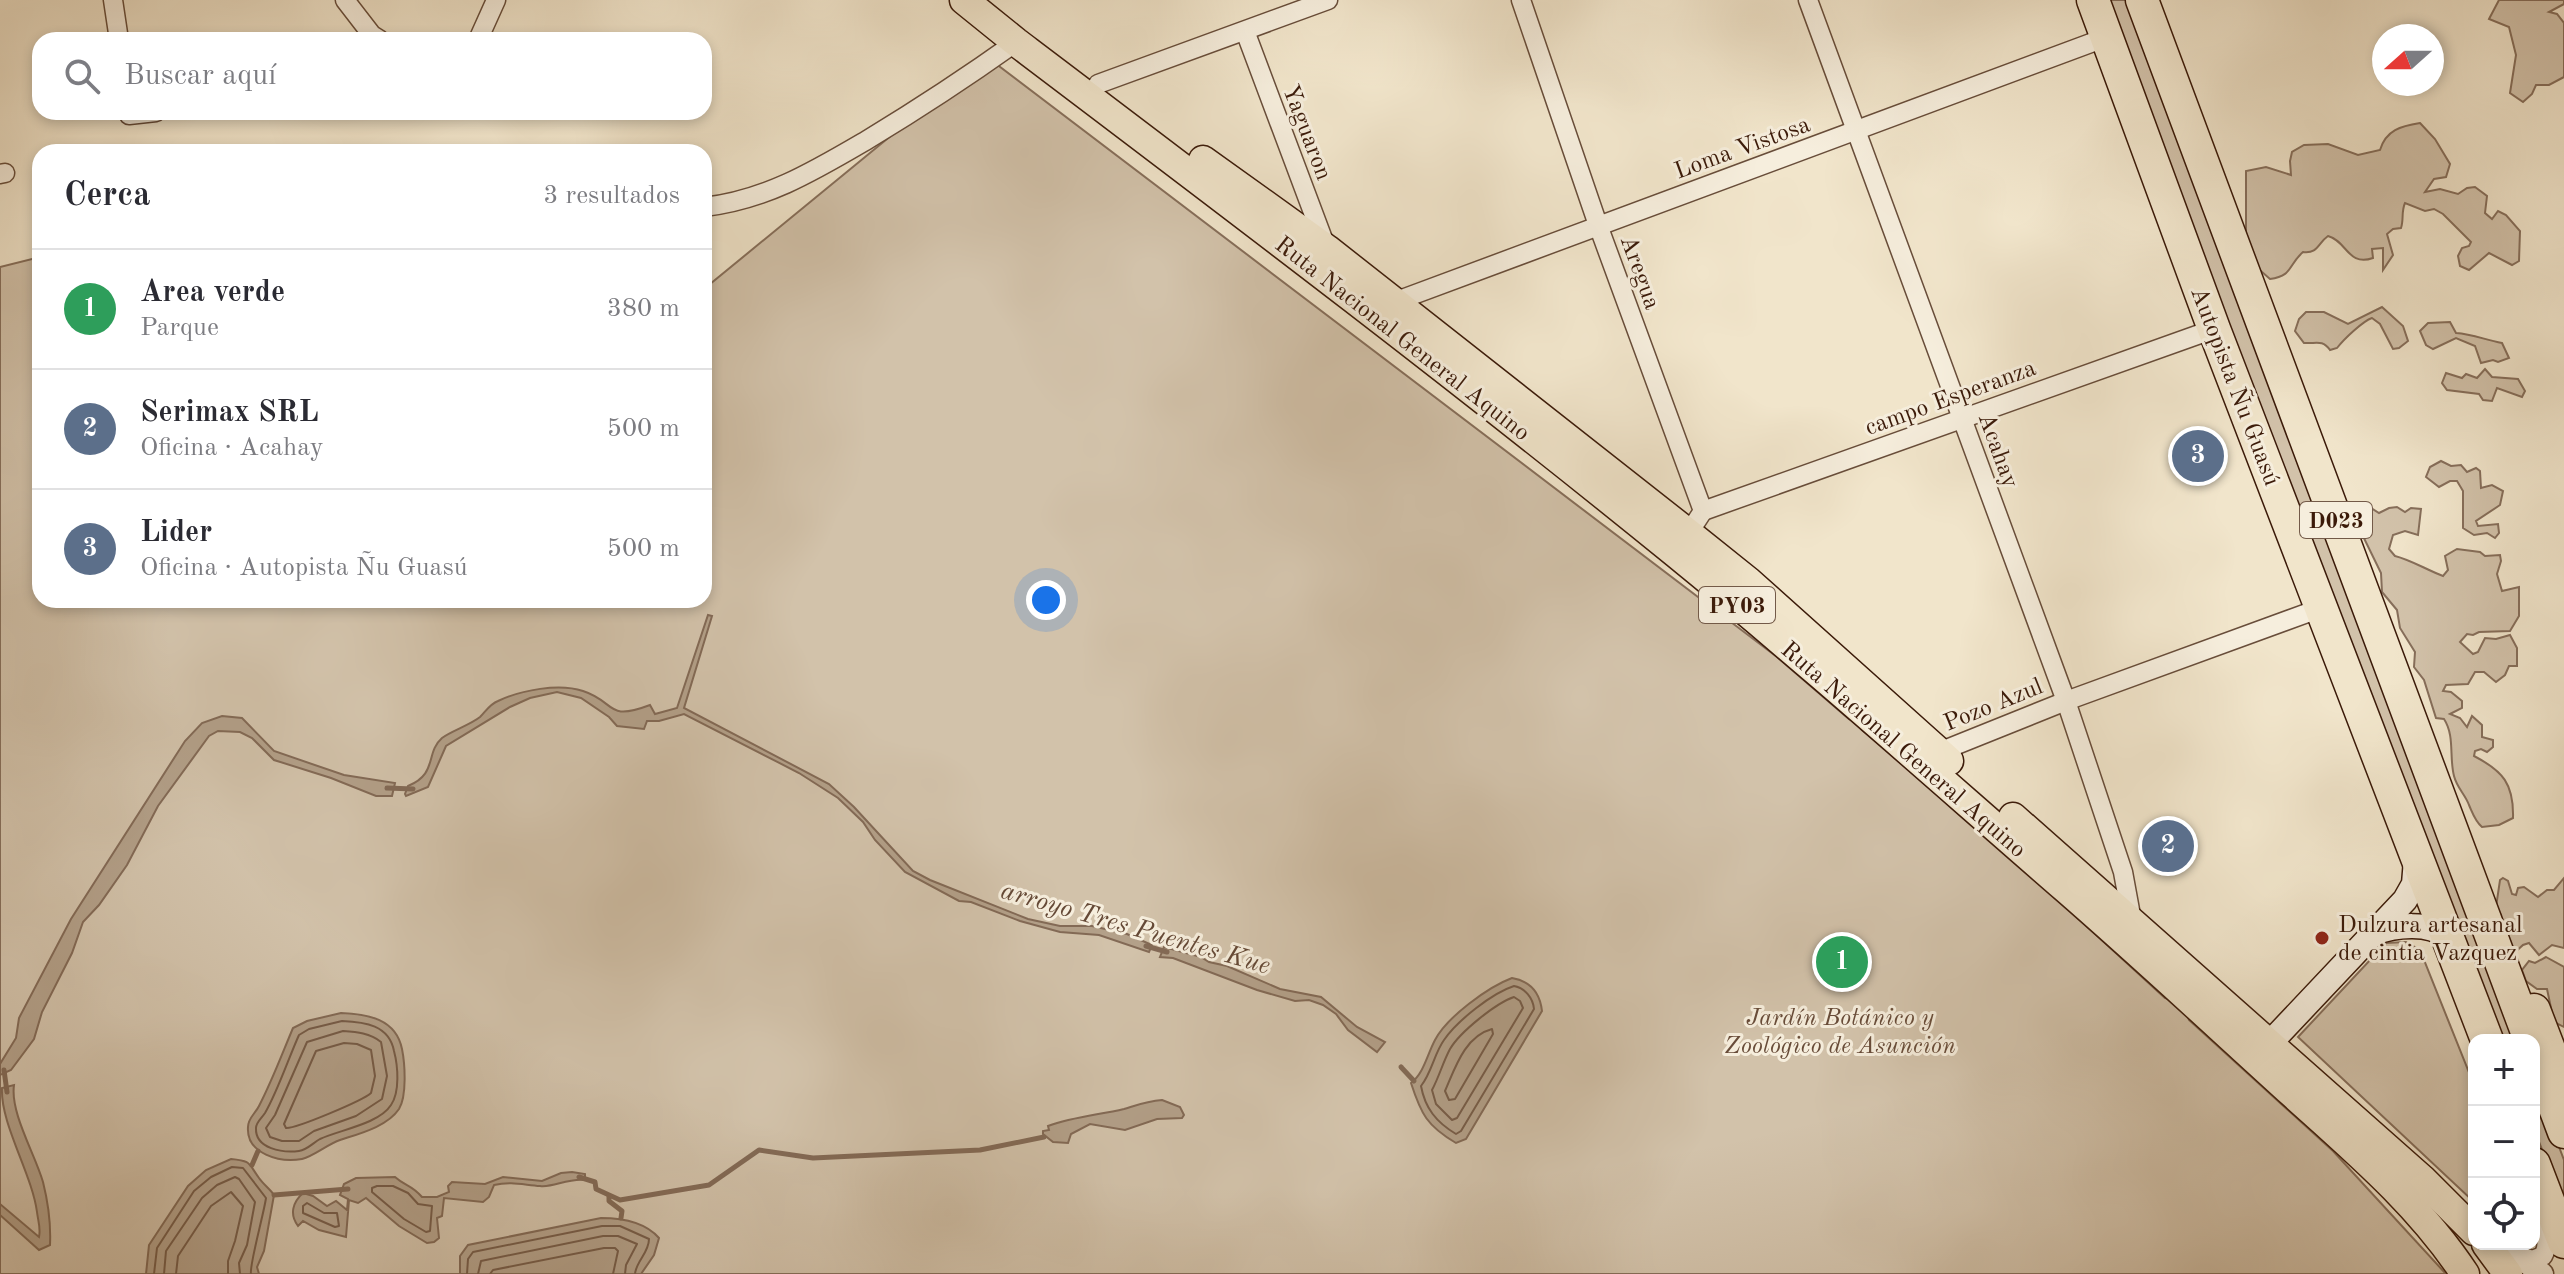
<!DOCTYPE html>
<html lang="es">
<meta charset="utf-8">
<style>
body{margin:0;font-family:"Old Standard TT",serif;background:#f2f2f3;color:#2b2b33}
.controls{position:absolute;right:24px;bottom:24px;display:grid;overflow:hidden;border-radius:16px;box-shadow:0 4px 12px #0003}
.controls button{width:72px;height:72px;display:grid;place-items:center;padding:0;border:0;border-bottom:2px solid #e1e1e2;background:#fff;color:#2b2b33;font:40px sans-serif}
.compass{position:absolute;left:2372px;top:24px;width:72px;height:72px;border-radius:50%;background:#fff;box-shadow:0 4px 12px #0003;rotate:249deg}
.you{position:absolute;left:1046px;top:600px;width:28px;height:28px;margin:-20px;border:6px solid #fff;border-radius:50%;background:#1a73e8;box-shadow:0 0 0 12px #1a73e833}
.badge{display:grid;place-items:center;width:52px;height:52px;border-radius:50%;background:#8f2418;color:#fff;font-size:26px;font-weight:700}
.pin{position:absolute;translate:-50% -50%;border:4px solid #fff;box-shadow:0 2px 8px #0006}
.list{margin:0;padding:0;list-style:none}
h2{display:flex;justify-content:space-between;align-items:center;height:104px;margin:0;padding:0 32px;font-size:34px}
h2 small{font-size:26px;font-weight:400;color:#7c7c81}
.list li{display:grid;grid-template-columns:52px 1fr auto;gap:24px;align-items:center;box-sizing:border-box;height:120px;padding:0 32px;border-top:2px solid #e1e1e2}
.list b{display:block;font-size:30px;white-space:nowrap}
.list p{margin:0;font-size:26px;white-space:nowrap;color:#7c7c81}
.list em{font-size:26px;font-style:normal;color:#7c7c81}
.icon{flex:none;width:44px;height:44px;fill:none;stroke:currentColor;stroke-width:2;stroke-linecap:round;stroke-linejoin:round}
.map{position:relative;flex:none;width:2564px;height:1274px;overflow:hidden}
.search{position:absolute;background:#fff;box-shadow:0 4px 12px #0003;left:32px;top:32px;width:680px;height:88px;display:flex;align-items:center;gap:20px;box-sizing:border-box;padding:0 28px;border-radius:24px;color:#7c7c81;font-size:30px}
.panel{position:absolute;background:#fff;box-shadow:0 4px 12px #0003;left:32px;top:144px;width:680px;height:464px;border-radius:24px}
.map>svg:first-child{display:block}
.green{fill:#d2c2aa;stroke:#866e5a;stroke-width:2}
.water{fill:#b3a089;stroke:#836a56;stroke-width:2}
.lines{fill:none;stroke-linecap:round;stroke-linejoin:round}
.shore{stroke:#775d49;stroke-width:2}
.stream{stroke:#836a56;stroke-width:5}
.minor-casing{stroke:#684d3a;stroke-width:21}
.tertiary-casing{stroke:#684d3a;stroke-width:25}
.secondary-casing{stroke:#3b1a09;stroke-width:27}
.trunk-casing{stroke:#3b1a09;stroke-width:31}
.motorway-casing{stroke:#3b1a09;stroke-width:35}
.minor{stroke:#f6eedd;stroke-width:18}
.tertiary{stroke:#f6eedd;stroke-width:22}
.secondary{stroke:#f6eedd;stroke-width:24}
.trunk{stroke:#f1e5cb;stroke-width:28}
.motorway{stroke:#f1e5cb;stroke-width:32}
.poi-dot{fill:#8f2418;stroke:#f6eedd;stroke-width:3}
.labels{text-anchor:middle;stroke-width:6;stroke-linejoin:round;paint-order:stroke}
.shield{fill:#f6eedd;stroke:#735a49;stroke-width:2}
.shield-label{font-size:22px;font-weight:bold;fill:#3b1a09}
.street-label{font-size:24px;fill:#3b1a09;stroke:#f6eedd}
.poi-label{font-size:24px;fill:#3b1a09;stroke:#f6eedd;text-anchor:start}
.park-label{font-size:24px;font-style:italic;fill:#684c39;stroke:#f6eedd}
.water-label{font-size:26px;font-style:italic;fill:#654936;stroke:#f6eedd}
</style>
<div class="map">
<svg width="2564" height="1274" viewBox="0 0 2564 1274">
<rect width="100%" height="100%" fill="#f1e5cb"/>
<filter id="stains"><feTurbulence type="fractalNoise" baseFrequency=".0025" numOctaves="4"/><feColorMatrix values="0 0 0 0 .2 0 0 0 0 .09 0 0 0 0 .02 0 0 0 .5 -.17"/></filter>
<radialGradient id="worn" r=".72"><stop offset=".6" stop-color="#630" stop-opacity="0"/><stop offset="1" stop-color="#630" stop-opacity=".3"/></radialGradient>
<!-- green -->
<g class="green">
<path d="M2105,0H2135L2519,1040H2499Z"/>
<path d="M2499,0H2564V4L2549,12L2557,14L2564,23V77L2549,85H2536L2532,94L2523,102L2510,93L2516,55L2509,27L2489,19Z"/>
<path d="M987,57L1777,657L1849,719L1855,721L1862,730L1906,766L1911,772L2058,900L2165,998C2178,1001 2185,1008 2189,1020L2333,1151L2446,1274H0V267L40,257V600H704V289Z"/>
<path d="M2420,123L2435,139L2450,164L2446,177L2434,179L2425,192L2440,189L2458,194L2467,188L2475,187L2487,196L2485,213L2492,219L2498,211L2506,215L2520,231L2519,261L2512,265L2489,253L2469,270L2460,266L2458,256L2462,248L2469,246L2471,242L2443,214L2434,209L2425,211L2405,203C2401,212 2404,219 2401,228L2393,229L2387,234L2393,255L2383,270V248L2372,249L2373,258C2348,267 2347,241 2328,236C2318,243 2318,254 2303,252C2288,265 2293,276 2270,279L2254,265L2246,244V171L2266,167L2291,175L2290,161L2292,152L2304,145L2328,144L2358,155L2380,150C2386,130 2401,126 2420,123Z"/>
<path d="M2382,307L2403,326L2408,341L2399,348L2393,349L2380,324L2372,318C2363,321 2344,339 2337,348L2330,350C2322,339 2316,344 2304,343L2295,331L2299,319L2306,312H2324L2348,324Z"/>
<path d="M2450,322L2456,333C2473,334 2485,340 2502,343L2509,358L2498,362L2493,360L2481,363L2475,346L2456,338L2433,349L2426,345L2420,331L2428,323Z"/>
<path d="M2485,369L2492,377L2518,379L2525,391L2522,397L2497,388L2492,401L2483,400L2479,394L2447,390L2442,383L2446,373L2462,378L2466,374L2477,378Z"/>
<path d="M2441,461L2451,466L2461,465L2467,472L2476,468L2480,471L2481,488L2492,485L2503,491L2500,505L2476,521L2478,526L2498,524L2499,533L2495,538L2487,533L2474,535L2463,528V491L2457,481H2450L2439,487L2426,477L2430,467Z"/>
<path d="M2397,507L2405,512L2411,508L2421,509L2418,535L2405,531L2393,535L2389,549L2395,556C2411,560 2427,570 2443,576L2448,570L2445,556L2457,549L2480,552L2485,556L2500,555L2501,561L2497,574L2502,591L2519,587V616L2510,631L2479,632L2473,635L2467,634L2460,642L2473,654L2478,652L2485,638L2496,639L2510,635L2517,648V666H2509L2505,675L2496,682L2484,672H2475L2468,684L2446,685L2443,691L2451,692L2462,701V708L2450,714L2460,718L2467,727L2472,716L2482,725V737L2493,740V747L2487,752L2481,749L2475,751L2474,756C2503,771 2514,784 2513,818L2499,825L2482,827C2475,821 2473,814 2469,805C2465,794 2457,788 2454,776C2449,757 2455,736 2444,719L2436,718L2424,680L2414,667L2415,652L2400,628L2397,610L2382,592L2381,573L2360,530L2363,515L2371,508L2379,513L2389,508Z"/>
<path d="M2503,878L2508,881L2512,894L2516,895L2518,888L2524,887L2538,897L2547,890H2554L2564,878V948L2552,945L2539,955L2529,943L2523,945L2513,954L2505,936L2510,931H2505L2496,918L2501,915L2496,907L2500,880Z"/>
<path d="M2406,942L2420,950L2474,1085V1202L2298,1037L2386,943Z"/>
<path d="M2546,957L2564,967V1027L2554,1022L2547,989H2537L2526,981L2522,970L2529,961L2535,963Z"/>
<path d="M2534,1081L2564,1160V1206L2534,1129Z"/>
</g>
<!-- water -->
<g class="water">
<path d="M708,615L712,616L684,708L829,784L854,807L913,871L930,880L1028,919L1060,926H1092L1127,934L1152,945L1149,952L1099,935L1060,932L1020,921L971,902L959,901L905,872L875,840L863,822L838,798L799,773L684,714L659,721H647L644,729L617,726L609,717L581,698L557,692L530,698L510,707L446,746L428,787L406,796L405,794L408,786C438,774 425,753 442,738C451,731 470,725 480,717C486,711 490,704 498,701C521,690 559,683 583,691C617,702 605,722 650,705L655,714L677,708Z"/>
<path d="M222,716L242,718L274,751L344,775L395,783L392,796H376L331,778L274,760L252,738L240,732L218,731L209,736L158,806L127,865L99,905L83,922L72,953L42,1012L34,1039L11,1070L0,1075V1064L16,1038L19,1018L71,919L185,741L202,723Z"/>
<path d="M1164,947L1201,957L1209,962L1227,966L1280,989L1321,997L1357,1027L1385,1042L1377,1052L1348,1030L1336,1014L1323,1005L1309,1000L1295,1001L1257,990L1173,958L1160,957Z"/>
<path d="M1512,978C1530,981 1540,993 1542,1011L1466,1139L1456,1143C1427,1126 1421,1114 1411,1083C1424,1073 1427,1055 1435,1040C1447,1017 1488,987 1512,978Z"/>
<path d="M341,1013C368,1014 396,1019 402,1049C405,1064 407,1096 399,1109C387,1127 358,1134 340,1140C328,1144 312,1157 302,1159C280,1163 246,1154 248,1127C248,1118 255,1114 259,1106C272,1081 282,1054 293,1028L307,1021Z"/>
<path d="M14,1085C10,1113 35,1154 43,1182C48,1202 51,1224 50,1245L39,1250L0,1215V1204L39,1237C41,1228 38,1221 37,1212C32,1174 0,1123 2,1088Z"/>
<path d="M1162,1100L1180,1107L1184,1115L1182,1118L1157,1119L1125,1130L1090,1124L1071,1134L1068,1143L1053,1142L1043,1134V1131L1049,1130L1048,1126C1073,1117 1098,1115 1124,1109C1137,1105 1147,1101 1162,1100Z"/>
<path d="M231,1159C252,1161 248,1163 259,1178C263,1184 270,1189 274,1195L264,1251L257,1267L259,1274H146L149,1245L188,1186L206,1170Z"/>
<path d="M572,1172L585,1174V1180C567,1178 553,1188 540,1186C524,1185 511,1181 494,1185L489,1197L483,1202L444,1198L442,1216L437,1218L439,1238L434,1242L427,1243L399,1226L366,1198L358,1203L349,1200L346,1237L319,1230L303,1221L298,1226C289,1214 293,1202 303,1193L313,1196L327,1206L336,1201L347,1210L348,1199L340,1195L344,1184L356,1178L395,1177C405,1186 412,1185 422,1197H437L449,1192L448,1186L452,1182L485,1184L503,1177L542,1181L561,1173Z"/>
<path d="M601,1218C622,1218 645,1222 659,1238L654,1255L641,1274H460V1256L468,1245Z"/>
</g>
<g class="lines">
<!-- shore -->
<g class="shore">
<path d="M1514,986C1525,988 1533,998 1534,1009L1461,1131L1456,1134C1436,1122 1425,1108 1421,1086C1432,1072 1434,1054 1444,1040C1457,1021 1492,993 1514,986Z"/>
<path d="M1514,997L1520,1001L1523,1008L1457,1118L1452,1120L1436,1104L1432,1090C1439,1077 1443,1062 1450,1049C1460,1032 1496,1003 1514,997Z"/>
<path d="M342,1021C365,1022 389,1025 394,1051C398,1066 400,1092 391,1105C379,1124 339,1130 320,1139C313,1143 307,1150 299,1151C283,1153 255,1149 256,1128C256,1122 261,1119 265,1113C277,1093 289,1057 299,1035L309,1029Z"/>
<path d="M1492,1029L1493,1034L1455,1099L1449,1100L1445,1091C1455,1068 1465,1036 1492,1029Z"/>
<path d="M343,1031C357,1032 370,1033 381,1042L387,1076L382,1099L356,1116L314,1131L299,1141H282L270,1137L266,1128L275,1115L307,1042Z"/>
<path d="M344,1043L357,1044L371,1050L375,1076L371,1093C362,1101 295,1129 286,1128L284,1124L316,1051Z"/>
<path d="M377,1186H393L408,1193L418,1204L432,1206L430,1231L426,1232L404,1219L372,1192V1188Z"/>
<path d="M307,1203L324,1213H337L339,1226L335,1227L303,1213V1206Z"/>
<path d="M154,1274L157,1248L194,1191L211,1177L232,1167L243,1168L266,1198C264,1213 249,1266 251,1274"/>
<path d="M164,1274L166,1251L202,1198L217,1185L235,1177L239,1179L255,1202L247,1245L239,1263L240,1274"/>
<path d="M176,1274L178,1256L211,1206L231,1192L243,1206L235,1241L228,1261V1274"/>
<path d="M467,1274L468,1259L473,1252L602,1226H620L649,1239C649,1253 636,1261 635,1274"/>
<path d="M478,1274L481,1261L603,1236H618L637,1244L626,1265L625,1274"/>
<path d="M490,1274L493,1270L604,1248H615L618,1251L613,1274"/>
</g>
<!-- stream -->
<g class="stream">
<path d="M387,788L413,789"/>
<path d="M1146,946L1167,952"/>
<path d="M1401,1067L1414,1081"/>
<path d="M4,1070L7,1092"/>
<path d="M252,1165L258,1151"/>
<path d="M579,1177L595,1182L596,1189L620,1200L709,1185L759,1150L813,1158L980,1150L1044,1137"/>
<path d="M274,1195L348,1189"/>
<path d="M609,1196V1201L622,1211L621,1218"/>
</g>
<!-- minor casing -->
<g class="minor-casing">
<g id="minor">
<path d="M113,0L119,40"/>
<path d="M345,0L372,35L380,40"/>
<path d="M1521,0L1598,225L1703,511L1684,540"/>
<path d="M1808,0L2066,701L2123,872L2132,921"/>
<path d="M1245,31L1326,247"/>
<path d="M478,40L496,0"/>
<path d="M1098,84L1328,0"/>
<path d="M129,112V115L156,112"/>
<path d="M0,174L5,173"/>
<path d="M704,207C766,200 814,171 867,140C918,109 967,77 1016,42"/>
<path d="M1394,302L2107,37"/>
<path d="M1703,511L2214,329"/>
<path d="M1939,752L2066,701L2321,608"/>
<path d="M2521,1256L2532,1260L2543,1256C2550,1243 2546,1234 2541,1220"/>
</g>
</g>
<!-- tertiary casing -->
<g class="tertiary-casing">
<path id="tertiary" d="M2502,1244L2542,1274"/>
</g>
<!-- secondary casing -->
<g class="secondary-casing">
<g id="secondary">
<path d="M2374,933C2395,925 2431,921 2448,938"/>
<path d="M2270,1043L2405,900L2414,884L2416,860"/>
</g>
</g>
<!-- trunk casing -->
<g class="trunk-casing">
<g id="trunk">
<path d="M964,0L1016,42C1238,210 1459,377 1674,552C1808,661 1936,776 2066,889C2143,956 2218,1026 2294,1095C2355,1150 2419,1204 2465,1274"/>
<path d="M1203,160L1327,249L1688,533L1748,581L1949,761"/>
<path d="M2013,817L2422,1179L2474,1231"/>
<path d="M2486,1244L2508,1274"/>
</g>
</g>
<!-- motorway casing -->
<g class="motorway-casing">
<g id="motorway">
<path d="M2093,0L2214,329L2487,1040"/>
<path d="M2142,0L2530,1040"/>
<path d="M2534,1010L2564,1088"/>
<path d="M2540,1068L2564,1132"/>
<path d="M2534,1164L2564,1242"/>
</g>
</g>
<!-- minor -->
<use href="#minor" class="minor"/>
<!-- tertiary -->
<use href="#tertiary" class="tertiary"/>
<!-- secondary -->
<use href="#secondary" class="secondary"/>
<!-- trunk -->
<use href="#trunk" class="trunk"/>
<!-- motorway -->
<use href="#motorway" class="motorway"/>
</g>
<!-- markers -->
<circle class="poi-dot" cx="2322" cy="938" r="8"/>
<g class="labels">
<!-- shield labels -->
<g class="shield">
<rect x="2300" y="502" width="72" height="36" rx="6"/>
<rect x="1699" y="587" width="76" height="36" rx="6"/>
</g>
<g class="shield-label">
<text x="2336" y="528">D023</text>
<text x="1737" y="613">PY03</text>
</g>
<!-- street labels -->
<g class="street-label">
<text transform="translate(1308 132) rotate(69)" y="8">Yaguaron</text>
<text transform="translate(1742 147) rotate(-20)" y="8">Loma Vistosa</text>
<text transform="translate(1641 272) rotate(70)" y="8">Aregua</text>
<text transform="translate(1403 338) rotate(38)" y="8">Ruta Nacional General Aquino</text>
<text transform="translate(2236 386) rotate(69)" y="8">Autopista Ñu Guasú</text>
<text transform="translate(1950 397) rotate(-20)" y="8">campo Esperanza</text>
<text transform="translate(1999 450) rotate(70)" y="8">Acahay</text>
<text transform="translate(1993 704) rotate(-22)" y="8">Pozo Azul</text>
<text transform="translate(1904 749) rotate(41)" y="8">Ruta Nacional General Aquino</text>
</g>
<!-- poi labels -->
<g class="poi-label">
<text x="2338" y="932">Dulzura artesanal<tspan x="2338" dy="28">de cintia Vazquez</tspan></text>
</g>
<!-- park labels -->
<g class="park-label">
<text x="1840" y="1025">Jardín Botánico y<tspan x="1840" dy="28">Zoológico de Asunción</tspan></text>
</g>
<!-- water labels -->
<g class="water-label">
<text transform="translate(1136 927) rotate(16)" y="9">arroyo Tres Puentes Kue</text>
</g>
</g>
<rect width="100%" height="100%" filter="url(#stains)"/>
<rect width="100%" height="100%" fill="url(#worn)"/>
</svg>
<div class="controls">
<button>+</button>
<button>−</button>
<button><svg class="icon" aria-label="locate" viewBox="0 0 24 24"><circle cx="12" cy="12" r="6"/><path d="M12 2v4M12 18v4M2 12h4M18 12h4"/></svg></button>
</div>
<svg class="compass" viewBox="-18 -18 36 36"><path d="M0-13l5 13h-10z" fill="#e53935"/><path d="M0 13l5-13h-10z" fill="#7c7c81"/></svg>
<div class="you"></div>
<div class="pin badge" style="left:1842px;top:962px;background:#2e9e5b">1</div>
<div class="pin badge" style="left:2168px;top:846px;background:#5c6f8a">2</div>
<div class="pin badge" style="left:2198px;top:456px;background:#5c6f8a">3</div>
<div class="search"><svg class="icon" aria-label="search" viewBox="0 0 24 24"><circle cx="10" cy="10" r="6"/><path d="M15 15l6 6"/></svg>Buscar aquí</div>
<section class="panel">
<h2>Cerca<small>3 resultados</small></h2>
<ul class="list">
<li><span class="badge" style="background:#2e9e5b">1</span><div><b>Area verde</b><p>Parque</p></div><em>380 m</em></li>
<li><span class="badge" style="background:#5c6f8a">2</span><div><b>Serimax SRL</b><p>Oficina · Acahay</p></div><em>500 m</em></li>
<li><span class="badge" style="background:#5c6f8a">3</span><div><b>Lider</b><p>Oficina · Autopista Ñu Guasú</p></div><em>500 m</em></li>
</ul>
</section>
</div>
